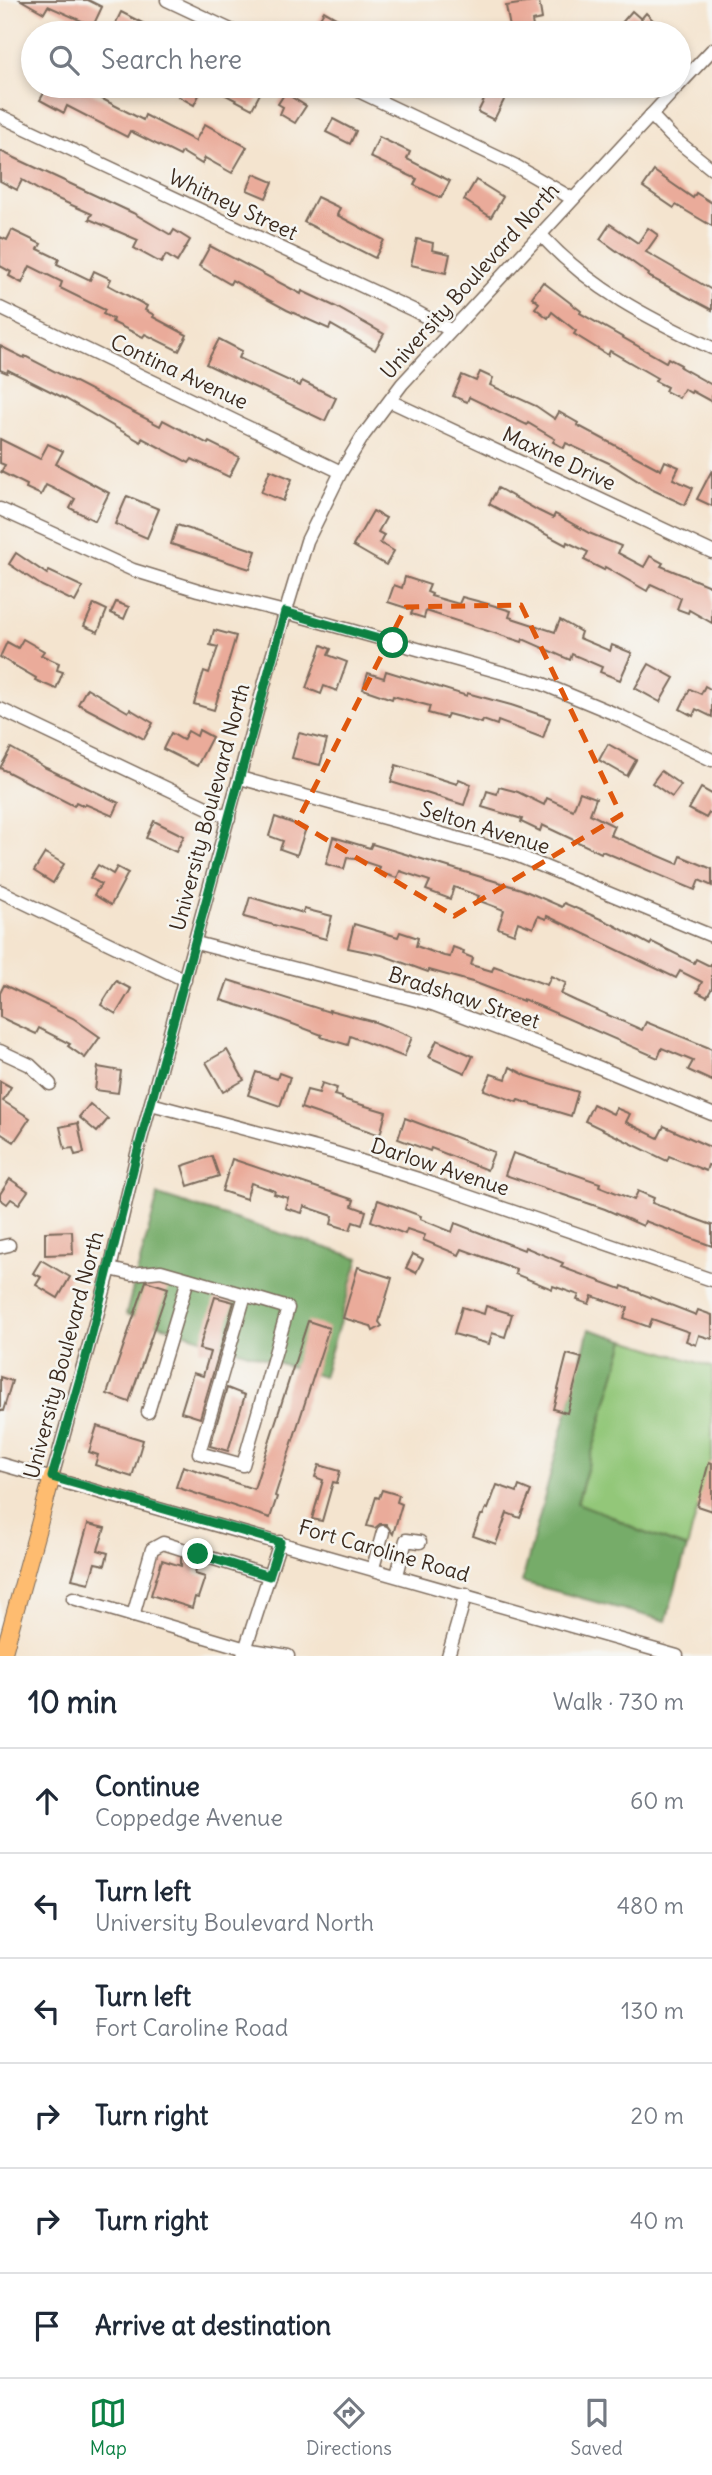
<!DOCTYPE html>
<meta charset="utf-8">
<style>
body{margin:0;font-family:Delius,sans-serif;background:#f6f6f7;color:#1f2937}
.stop{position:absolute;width:21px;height:21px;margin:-16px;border:5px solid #0b8043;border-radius:50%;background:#fff}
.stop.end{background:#0b8043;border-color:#fff;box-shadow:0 2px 7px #0008}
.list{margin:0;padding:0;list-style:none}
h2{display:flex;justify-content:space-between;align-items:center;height:91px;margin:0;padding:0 28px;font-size:30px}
h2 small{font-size:23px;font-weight:400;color:#747a83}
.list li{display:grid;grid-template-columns:46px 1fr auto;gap:21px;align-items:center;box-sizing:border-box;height:105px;padding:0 28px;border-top:2px solid #e0e1e3}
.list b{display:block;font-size:26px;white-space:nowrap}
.list p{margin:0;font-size:23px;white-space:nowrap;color:#747a83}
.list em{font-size:23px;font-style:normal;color:#747a83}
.icon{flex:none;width:38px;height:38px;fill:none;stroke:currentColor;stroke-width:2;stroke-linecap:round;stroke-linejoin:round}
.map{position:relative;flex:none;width:712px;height:1656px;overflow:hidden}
.search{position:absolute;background:#fff;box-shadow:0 4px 10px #0003;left:21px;right:21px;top:21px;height:77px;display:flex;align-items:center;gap:18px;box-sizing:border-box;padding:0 24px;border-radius:38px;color:#747a83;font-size:26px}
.sheet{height:721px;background:#fff}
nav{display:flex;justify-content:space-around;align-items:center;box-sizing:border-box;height:98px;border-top:2px solid #e0e1e3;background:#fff;font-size:19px;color:#747a83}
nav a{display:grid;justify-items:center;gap:4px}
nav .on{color:#0b8043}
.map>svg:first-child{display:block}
.green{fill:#93c779;stroke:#67784c;stroke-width:2}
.forest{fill:#76ac69;stroke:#586b44;stroke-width:2}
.building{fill:#eaab9a}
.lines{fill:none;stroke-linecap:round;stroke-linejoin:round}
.minor-casing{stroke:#7c6b5c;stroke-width:15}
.major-casing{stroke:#7c6b5c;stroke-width:18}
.minor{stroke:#fff;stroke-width:12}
.major{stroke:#febc70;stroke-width:16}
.route{stroke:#0b8043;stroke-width:9}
.marked{fill:none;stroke:#df570d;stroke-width:5;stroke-dasharray:14 9;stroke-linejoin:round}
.labels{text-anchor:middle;stroke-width:5;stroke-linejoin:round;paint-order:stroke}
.street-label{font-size:21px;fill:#3b2a1e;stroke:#f6f6f2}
</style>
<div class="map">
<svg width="712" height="1656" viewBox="0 0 712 1656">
<rect width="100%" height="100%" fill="#f6f6f2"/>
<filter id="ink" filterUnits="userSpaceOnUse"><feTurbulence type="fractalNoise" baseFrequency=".0143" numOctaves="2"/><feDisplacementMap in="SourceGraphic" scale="14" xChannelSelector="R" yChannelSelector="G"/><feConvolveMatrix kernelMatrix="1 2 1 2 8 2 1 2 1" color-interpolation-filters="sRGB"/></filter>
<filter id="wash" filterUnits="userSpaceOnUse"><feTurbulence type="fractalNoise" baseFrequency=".00686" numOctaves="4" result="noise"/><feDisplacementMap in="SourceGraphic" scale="28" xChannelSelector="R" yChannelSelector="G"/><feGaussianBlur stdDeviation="1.57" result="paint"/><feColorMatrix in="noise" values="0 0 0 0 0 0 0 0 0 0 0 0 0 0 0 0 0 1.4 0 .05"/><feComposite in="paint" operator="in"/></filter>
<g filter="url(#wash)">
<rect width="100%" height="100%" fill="#f4e4cf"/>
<!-- green -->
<path class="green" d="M625,1340L712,1367V1457L687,1548L639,1531L611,1516L577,1504Z"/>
<!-- forest -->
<g class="forest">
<path d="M158,1195L359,1258L323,1377L126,1314Z"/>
<path d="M589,1329L625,1340L577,1503L611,1516L639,1531L687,1548L666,1621L522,1582Z"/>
</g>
<g id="blocks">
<!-- building -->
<g class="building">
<path d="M21,0H88L102,7L93,26L48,6L44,13Z"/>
<path d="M539,1L542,19L532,21L534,33H511L506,6Z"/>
<path d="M324,11L362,33H328L315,26Z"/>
<path d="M632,11L641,19L646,13L653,20L648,26L656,33H613Z"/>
<path d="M121,12L162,33H111Z"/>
<path d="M48,86H87L85,90L143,120L145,115L195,141L205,124L247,147L232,173L205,158L202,164L182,152L180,156L130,131L127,137L67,106L64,113L40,100Z"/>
<path d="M184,86H192L201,91L194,105L178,96Z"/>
<path d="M209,86H264L252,109Z"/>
<path d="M456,86H491L490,89L506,96L494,120L478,112L484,100Z"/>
<path d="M285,93L306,106L295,123L280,114L283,107L278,104Z"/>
<path d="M333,119L356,131L350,144L326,132Z"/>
<path d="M379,137L410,152L407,159L450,181L441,198L414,185L417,179L370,157Z"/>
<path d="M0,151L133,213L171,235L174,230L190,240L177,262L166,255L161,263L134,248L138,240L89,219L92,214L42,192L22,180L17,190L0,181Z"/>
<path d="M654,171L693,198L696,193L712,203V226L676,205L674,208L643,187Z"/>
<path d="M254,174L273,182L266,198L247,190Z"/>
<path d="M476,180L503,197L491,217L464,200Z"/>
<path d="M317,197L340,208L337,215L384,240L375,258L304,222Z"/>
<path d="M610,224L638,243L648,228L658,235L646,252L712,290V310L648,276L649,274L600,239Z"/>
<path d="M12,230L41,244L38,249L59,259L57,264L90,280L94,271L111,279L108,285L147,306L145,310L154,315L153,317L187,335L179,351L145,334L143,337L112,322L113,319L103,314L105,310L60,288L62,282L30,266L22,283L9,276L11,272L0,266V237L7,240Z"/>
<path d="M417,239L433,243L432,250L450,254L446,273L411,265Z"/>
<path d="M210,246L301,294L302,291L336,307L384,334L375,350L331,325L329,329L287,310L232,280L230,284L199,266Z"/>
<path d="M543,282L581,311L580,313L666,362L668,358L681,365L680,367L712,385V402L692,391L691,393L684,389L679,398L665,391L667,387L655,381L657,378L610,351L608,355L574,334L576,331L552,312L548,318L535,308L539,303L532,297Z"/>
<path d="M219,339L242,351L239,358L300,386L302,381L336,398L325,421L206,364Z"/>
<path d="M0,346L24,358L25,356L160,426L163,420L208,444L209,442L239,457L229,477L192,459L189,463L142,438L141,442L64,398L8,370L7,373L0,370Z"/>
<path d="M480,372L493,378L490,385L536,406L555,419L559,412L578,423L577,425L661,470L665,461L679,467L673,479L693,488L685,505L651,489L609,463L566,443L564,448L553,442L555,439L528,423L527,425L469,397L467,402L453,396L462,375L476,381Z"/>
<path d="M0,439L40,459L48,444L63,451L56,464L109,493L95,521L70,508L75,499L46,485L41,495L26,488L27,485L1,472L5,465L0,463Z"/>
<path d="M270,470L292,479L283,501L261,492Z"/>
<path d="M712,470V506L697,499Z"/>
<path d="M498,488L539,511L553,518L555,514L589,533L621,546L618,553L644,567L650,556L663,563L661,566L712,587V623L689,610L688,613L677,609L681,598L651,584L647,591L605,567L604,570L584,560L588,552L567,542L566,545L489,504Z"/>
<path d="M127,496L159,509L147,538L115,524Z"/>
<path d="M373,511L386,518L378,532L384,535L380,543L394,551L386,565L353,546Z"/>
<path d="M177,525L256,551L250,569L171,544Z"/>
<path d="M16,553L47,574L49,571L83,587L75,602L42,586L9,564Z"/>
<path d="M405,577L430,585L427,592L432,594L431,596L459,604L462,597L492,605L511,611L509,617L555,632L560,620L581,632L579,638L610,651L612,645L632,653L620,680L600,672L602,667L572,654L570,660L523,639L522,642L426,611L424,618L411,614L413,610L388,602L394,585L402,588Z"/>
<path d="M116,602L129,607L124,619L111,613Z"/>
<path d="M94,604L107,610L98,632L84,626Z"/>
<path d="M214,630L236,636L214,710L194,704L204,671L209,673L218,647L210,645Z"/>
<path d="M23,639L44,651L41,655L59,663L57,670L63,672L56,689L35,680L36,678L0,657L7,642L18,648Z"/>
<path d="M322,645L331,649L328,655L347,662L337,691L324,686L321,694L306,688Z"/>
<path d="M649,664L674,678L660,702L635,688Z"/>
<path d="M386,671L467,696V693L511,705L550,718L543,738L498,721L497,725L483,720L482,723L448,714L446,718L428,713L430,706L393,696L392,699L363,689L368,673L384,678Z"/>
<path d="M705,686L712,690V717L696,709L693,716L680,709L690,689L701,694Z"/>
<path d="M87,688L128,712L130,709L153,723L144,739L78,704Z"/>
<path d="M199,730L212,737L197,766L163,749L171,733L183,740L188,731L197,736Z"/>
<path d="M299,733L327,740L320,765L292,758Z"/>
<path d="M608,744L636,760L627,776L599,760Z"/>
<path d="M11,748L46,768L119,803L113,816L85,804L84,806L76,802L74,806L0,768Z"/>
<path d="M396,765L457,784L459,779L471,784L464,805L391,782Z"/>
<path d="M661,771L681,785L672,797L652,783Z"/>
<path d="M499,787L518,792L544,805L547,798L573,810L580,792L596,798L590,814L614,826L610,835L678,864L681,856L712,869V886L699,880L695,890L602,851L601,853L542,825L540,831L521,822L522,819L482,807L487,791L497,794Z"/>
<path d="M701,788L712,794V815L709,813L706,818L689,809Z"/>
<path d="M275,817L306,828L297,855L280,849L283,841L269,836Z"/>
<path d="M154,821L184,836L176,852L146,838Z"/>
<path d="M333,837L370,848L372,844L521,889L562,907L564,903L612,924L650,945L652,942L694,963L696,959L710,966L712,961V988L707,997L697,992L702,982L680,971L676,978L547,916L546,919L538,916L533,928L518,922L514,934L498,928L504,910L477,900L479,896L454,887L450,899L426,890L430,881L400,871L397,878L378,872L380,867L356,859L347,858L344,869L326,864Z"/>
<path d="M45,853L64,864L53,883L34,871Z"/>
<path d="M98,865L113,874L117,867L128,873L111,905L94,895L101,884L90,878Z"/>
<path d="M250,897L303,913L304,909L332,916L326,939L244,917Z"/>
<path d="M354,924L398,937L400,932L418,938L416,946L444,956L450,957L453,947L464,951L463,954L473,958L471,965L492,971L494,966L547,985L551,976L566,983L561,994L576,1001L642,1030L646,1022L712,1049V1081L688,1070L693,1061L662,1048L658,1058L523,999V1001L476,983L429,970L428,972L382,955L348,948Z"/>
<path d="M228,980L329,1012V1010L375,1022L412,1037L404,1057L350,1036L348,1045L321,1037L322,1035L269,1015L221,1000Z"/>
<path d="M116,981L131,989L116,1014L101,1005Z"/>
<path d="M4,985L73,1018L100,1037L85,1058L68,1046L70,1044L39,1028L36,1034L0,1017V993Z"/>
<path d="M437,1040L473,1056L465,1073L429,1057Z"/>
<path d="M227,1050L244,1080L223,1092L206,1062Z"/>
<path d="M98,1067L121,1071L118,1093L95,1090Z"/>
<path d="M510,1067L527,1076L578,1092L571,1116L518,1100L517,1102L484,1090L491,1074L506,1079Z"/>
<path d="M256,1072L277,1079L279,1073L290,1077L280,1106L248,1095Z"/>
<path d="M0,1081L11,1087L3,1101L30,1118L14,1142L0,1133Z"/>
<path d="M322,1083L337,1088L334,1095L342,1097V1099L386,1112L380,1135L301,1108L307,1090L319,1093Z"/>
<path d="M90,1104L108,1119L97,1132L79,1117Z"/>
<path d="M593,1104L613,1114L616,1108L630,1114L626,1122L658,1138L664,1126L712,1148V1166L708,1165L706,1171L669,1156L667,1161L585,1121Z"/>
<path d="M405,1118L494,1152L487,1170L431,1148L430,1151L398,1139Z"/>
<path d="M78,1123L84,1153L75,1155L73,1148L65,1149L60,1127Z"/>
<path d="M513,1153L600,1183L599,1186L634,1200L638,1191L654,1198L652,1203L712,1225V1246L645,1221L643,1226L605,1209L505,1175Z"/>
<path d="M212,1156L219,1176L188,1186L182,1166Z"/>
<path d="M232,1159L354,1200L352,1206L366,1211L362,1225L353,1222L350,1230L331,1224L333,1216L304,1206L302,1213L285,1208L288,1198L274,1194L275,1191L251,1183L246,1199L222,1191Z"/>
<path d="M10,1179L28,1191L19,1204L11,1199L7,1204L0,1199V1194Z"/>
<path d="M378,1200L421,1216L420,1219L452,1232L455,1223L524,1250L525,1247L563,1263L561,1267L621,1289L622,1286L696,1315L698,1310L712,1315V1339L699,1335L696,1345L686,1341L689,1332L652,1319L649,1327L624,1318L628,1308L592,1296L589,1304L577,1300L579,1295L553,1286L552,1289L515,1274L516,1269L462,1249L459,1255L423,1240L425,1235L407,1229L405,1234L371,1221Z"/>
<path d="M72,1231L73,1254L45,1255V1232Z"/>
<path d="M413,1254L423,1259L416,1273L406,1268Z"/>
<path d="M41,1260L70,1277L58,1298L36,1285L41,1277L33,1273Z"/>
<path d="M358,1267L392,1278L379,1322L382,1326L373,1331L371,1326L343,1318Z"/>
<path d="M146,1281L168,1288L129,1402L107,1394Z"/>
<path d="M215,1297L234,1302L200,1418L181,1412L193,1373L203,1376L210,1352L199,1349Z"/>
<path d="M486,1306L512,1314L505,1337L492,1333L489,1344L454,1334L462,1307L484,1314Z"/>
<path d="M308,1321L329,1328L275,1496L277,1497L270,1518L176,1487L183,1466L254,1489Z"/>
<path d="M567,1354L582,1358L567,1413L553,1409Z"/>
<path d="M0,1377L12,1381L3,1411H0Z"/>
<path d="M227,1388L245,1395L228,1451L210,1446Z"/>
<path d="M97,1426L143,1440L132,1477L95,1465L98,1455L89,1452Z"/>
<path d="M709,1462L712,1463V1511L697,1506Z"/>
<path d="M319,1465L340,1471L337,1483L333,1482L322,1521L312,1519L323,1480L315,1477Z"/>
<path d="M497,1485L517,1492L519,1486L531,1491L520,1518L507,1513L496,1544L473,1536L481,1515H483L486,1508L488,1509Z"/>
<path d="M382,1490L399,1495L397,1502L402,1504L393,1534L386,1524H380L375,1528L367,1526L376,1497L379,1498Z"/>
<path d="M88,1524L105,1528L98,1550L108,1553L105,1565L95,1563L89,1583L72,1579Z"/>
<path d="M189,1553L191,1559L197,1563L195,1574L205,1577L198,1598L195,1597L192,1608L151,1595L162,1560L181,1566V1558Z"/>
</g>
</g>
</g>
<g filter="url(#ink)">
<use href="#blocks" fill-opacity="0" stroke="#7c6b5c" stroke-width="2"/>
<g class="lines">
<!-- minor casing -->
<g class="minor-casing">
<g id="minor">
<path d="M167,0L237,33"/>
<path d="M679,85L712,50"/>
<path d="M348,86L514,165L573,199"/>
<path d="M651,115L671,136L712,169"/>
<path d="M0,116L413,310L450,330"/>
<path d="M541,235C591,289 646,317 712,348"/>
<path d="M0,308L341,472"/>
<path d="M390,401L712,552"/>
<path d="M0,509L133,570L198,590L285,612L543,684L620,716L712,760"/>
<path d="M0,709L229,818"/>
<path d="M240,778L511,853L712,936"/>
<path d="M0,891L185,980"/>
<path d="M196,943L432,1004L576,1058L712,1114"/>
<path d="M0,1051L30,1065L50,1084"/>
<path d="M151,1104L335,1153L418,1179L712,1280"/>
<path d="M0,1247L9,1245"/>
<path d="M110,1269L132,1274L161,1271L245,1295"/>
<path d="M245,1295L288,1308L243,1465L199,1453Z"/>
<path d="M148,1412L188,1279"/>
<path d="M0,1464L677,1656"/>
<path d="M52,1477L110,1269L137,1154L269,667L307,541L341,472L363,436L402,384L678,86"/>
<path d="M198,1554L269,1576"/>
<path d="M373,1568L383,1532"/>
<path d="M397,1575L406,1540L420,1542"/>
<path d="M73,1598L246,1649L288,1656"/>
<path d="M133,1616L152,1549L163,1543L182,1549"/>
<path d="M243,1656L280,1542"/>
<path d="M448,1656L466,1594"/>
</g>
</g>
<!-- major casing -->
<g class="major-casing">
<path id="major" d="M3,1656L52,1477"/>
</g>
<!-- minor -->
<use href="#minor" class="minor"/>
<!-- major -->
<use href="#major" class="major"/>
</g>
</g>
<g class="lines" filter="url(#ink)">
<!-- route -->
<path class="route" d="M198,1554L269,1576L280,1542L52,1477L85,1361L137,1154L285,612L393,643"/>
</g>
<!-- marked area -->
<path class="marked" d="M521,605L621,815L454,916L297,822L406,607Z"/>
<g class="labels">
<!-- street labels -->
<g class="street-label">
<text transform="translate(233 205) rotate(25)" y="7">Whitney Street</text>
<text transform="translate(470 281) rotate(-48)" y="7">University Boulevard North</text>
<text transform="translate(179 372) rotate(25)" y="7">Contina Avenue</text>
<text transform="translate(559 459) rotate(25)" y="7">Maxine Drive</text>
<text transform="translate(210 807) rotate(-75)" y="7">University Boulevard North</text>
<text transform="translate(485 828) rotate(17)" y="7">Selton Avenue</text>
<text transform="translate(464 998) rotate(18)" y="7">Bradshaw Street</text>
<text transform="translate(440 1167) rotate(18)" y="7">Darlow Avenue</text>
<text transform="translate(64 1355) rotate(-75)" y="7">University Boulevard North</text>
<text transform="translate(384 1551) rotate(16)" y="7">Fort Caroline Road</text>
</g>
</g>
</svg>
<div class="stop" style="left:393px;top:643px"></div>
<div class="stop end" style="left:198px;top:1554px"></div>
<div class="search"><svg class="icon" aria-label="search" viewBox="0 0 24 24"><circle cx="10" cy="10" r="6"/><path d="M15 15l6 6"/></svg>Search here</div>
</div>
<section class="sheet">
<h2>10 min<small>Walk · 730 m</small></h2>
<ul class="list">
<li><svg class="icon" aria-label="ahead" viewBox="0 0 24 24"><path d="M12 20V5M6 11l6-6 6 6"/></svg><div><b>Continue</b><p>Coppedge Avenue</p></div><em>60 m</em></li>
<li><svg class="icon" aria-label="left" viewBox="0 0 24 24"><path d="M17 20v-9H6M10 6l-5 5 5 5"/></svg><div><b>Turn left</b><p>University Boulevard North</p></div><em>480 m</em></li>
<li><svg class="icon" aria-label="left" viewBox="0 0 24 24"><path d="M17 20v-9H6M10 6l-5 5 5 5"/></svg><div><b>Turn left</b><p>Fort Caroline Road</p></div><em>130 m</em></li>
<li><svg class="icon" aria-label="right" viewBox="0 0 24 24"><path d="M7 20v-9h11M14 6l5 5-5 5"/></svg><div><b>Turn right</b></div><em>20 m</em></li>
<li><svg class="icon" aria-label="right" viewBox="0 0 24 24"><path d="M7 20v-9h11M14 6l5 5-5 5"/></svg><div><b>Turn right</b></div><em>40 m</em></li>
<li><svg class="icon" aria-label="arrive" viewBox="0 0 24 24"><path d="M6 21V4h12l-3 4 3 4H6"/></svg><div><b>Arrive at destination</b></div></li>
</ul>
</section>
<nav>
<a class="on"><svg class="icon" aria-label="map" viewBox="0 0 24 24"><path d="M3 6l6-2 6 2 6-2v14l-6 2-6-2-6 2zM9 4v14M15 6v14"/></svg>Map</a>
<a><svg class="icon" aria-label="directions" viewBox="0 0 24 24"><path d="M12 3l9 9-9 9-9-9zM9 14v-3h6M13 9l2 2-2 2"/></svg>Directions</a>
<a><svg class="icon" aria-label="saved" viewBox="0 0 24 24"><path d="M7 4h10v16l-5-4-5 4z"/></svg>Saved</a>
</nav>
